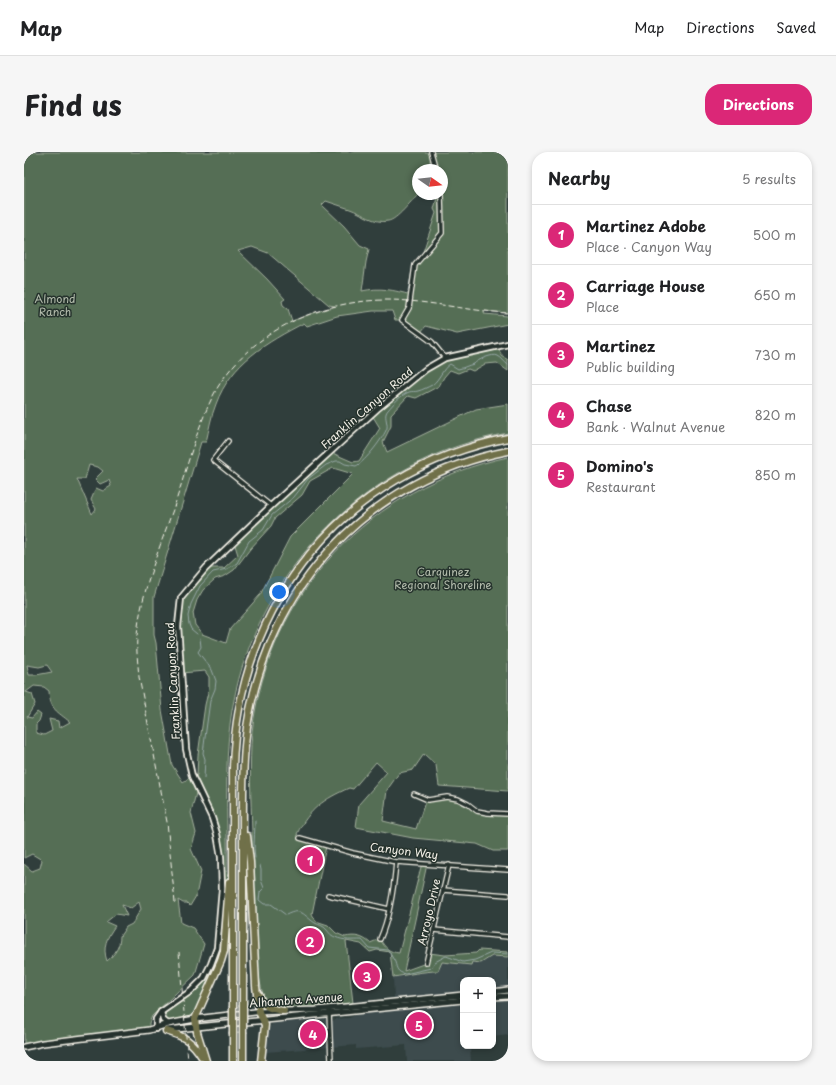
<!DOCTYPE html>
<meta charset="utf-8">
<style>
body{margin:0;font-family:"Playpen Sans",sans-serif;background:#f6f6f6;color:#202124}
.controls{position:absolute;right:12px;bottom:12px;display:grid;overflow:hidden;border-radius:8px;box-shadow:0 2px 6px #0003}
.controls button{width:36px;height:36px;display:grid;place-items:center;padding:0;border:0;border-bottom:1px solid #e0e0e0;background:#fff;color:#202124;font:20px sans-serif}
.compass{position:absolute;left:388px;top:12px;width:36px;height:36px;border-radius:50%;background:#fff;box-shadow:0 2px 6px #0003;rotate:104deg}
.you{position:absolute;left:255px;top:440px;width:14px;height:14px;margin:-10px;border:3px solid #fff;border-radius:50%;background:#1a73e8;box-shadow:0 0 0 6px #1a73e833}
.badge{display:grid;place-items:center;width:26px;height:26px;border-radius:50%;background:#db2777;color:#fff;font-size:13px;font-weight:700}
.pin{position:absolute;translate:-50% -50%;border:2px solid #fff;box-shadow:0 1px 4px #0006}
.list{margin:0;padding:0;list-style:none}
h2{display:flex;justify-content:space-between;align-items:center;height:52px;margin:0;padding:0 16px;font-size:17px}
h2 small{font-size:13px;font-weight:400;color:#757577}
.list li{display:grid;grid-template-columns:26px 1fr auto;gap:12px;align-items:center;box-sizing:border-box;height:60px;padding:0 16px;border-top:1px solid #e0e0e0}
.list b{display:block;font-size:15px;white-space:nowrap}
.list p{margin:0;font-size:13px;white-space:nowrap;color:#757577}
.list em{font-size:13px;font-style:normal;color:#757577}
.map{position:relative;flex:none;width:484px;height:909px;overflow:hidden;border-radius:16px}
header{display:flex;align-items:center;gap:24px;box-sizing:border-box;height:56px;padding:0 20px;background:#fff;border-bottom:1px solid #e0e0e0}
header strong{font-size:19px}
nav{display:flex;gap:22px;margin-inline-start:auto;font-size:14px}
.intro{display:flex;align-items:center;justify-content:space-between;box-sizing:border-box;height:96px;padding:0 24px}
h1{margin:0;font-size:28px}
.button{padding:10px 18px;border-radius:16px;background:#db2777;color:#fff;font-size:14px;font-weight:700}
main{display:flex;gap:24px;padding:0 24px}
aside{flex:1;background:#fff;border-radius:16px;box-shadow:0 2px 6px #0003}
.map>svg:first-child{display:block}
.built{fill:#3c4b4d}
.green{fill:#546e54;stroke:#a4b09e;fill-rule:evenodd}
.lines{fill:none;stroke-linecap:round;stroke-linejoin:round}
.stream{stroke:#98a8a8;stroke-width:1}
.minor-casing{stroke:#f4f1e8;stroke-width:6}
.tertiary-casing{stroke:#f4f1e8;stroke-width:8}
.secondary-casing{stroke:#f4f1e8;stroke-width:8}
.motorway-casing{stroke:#f4f1e8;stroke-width:9}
.minor{stroke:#26332d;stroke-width:3.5}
.tertiary{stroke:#26332d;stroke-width:4.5}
.secondary{stroke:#26332d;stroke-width:5}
.motorway{stroke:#6f704a;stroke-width:6}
.rail{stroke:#f4f1e8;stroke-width:1;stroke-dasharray:6 3;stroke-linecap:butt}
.motorway-bridge-casing{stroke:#f4f1e8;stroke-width:9;stroke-linecap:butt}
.motorway-bridge{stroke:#6f704a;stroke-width:6}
.labels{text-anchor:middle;stroke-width:3;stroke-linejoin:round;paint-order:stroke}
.park-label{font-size:11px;fill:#b4bdad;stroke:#26332d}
.street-label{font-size:11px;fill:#f4f1e8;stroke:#26332d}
</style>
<header>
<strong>Map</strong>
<nav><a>Map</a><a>Directions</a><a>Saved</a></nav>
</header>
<div class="intro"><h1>Find us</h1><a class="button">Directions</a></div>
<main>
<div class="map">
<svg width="484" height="909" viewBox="0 0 484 909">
<rect width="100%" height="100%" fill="#303e3c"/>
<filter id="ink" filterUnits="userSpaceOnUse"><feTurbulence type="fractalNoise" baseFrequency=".025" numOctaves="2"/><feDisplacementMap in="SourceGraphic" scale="8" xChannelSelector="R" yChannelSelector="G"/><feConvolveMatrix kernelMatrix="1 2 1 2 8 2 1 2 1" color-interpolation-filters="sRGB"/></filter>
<g filter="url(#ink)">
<!-- built -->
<g class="built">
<path d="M468,804L484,805V834L469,836V828H439V839L370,846L369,825L382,824L400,819H414L418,810L447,813L448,810L457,811Z"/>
<path d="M484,848V883L469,885V849Z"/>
<path d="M439,852V894H446L447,909H383L382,893L332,897V893L242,900L245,877L247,873L251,871L299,866L309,869L311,867L325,866L332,863Z"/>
</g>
<!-- green -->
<g class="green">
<path d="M0,0H484V161L461,159L460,162L484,164V172L433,182L402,174L396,181L378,168H371L368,159H349L313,164L283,174L280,171C243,190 207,211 192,252C187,264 185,278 182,290H177L130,445V483L132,491L138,558L148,613L159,630L168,624L173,623L174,603L181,553L185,536V525L181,519L157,521L154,474L157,446L182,416H200L214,403L210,390L306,300L329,310L335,309L356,276L348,263L381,234L421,206L473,194L478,204L484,208V219L473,211L461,212L449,219L444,217L434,221L426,218L420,225L415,234L392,246L384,244L367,262V274L359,290L363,300L452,257L484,252V281C347,305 234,415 209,553C199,606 204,665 203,719L206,726L200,799L171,867L144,872L137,860L167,839L179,826L193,796L198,737L193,682L173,637L167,661L172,681L167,697L177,719L172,744L166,754L163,751H159L154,748L157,771L169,776L180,792L171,823L128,864L125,871V878L0,895V712L8,719L16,716L18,708L8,702L0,706ZM407,2L412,18H418V42H414L410,57L412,61L397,106L391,113L387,143C370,138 356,135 338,139L342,110L345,97L336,93L320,74L298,53L302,49C310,52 318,54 326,57C338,61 350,72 364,69C373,68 387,49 394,42V18H405ZM228,95L244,101L305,153L311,154L287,162L268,169L264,157L259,153L258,149L261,147L243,127L214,99ZM65,313L74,315L79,319L71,327L76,332L85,328L87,334L79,339L72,336L67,348L72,357L68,362L53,327H61ZM309,316L329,322L266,385L236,443L206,477L202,491L178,482L171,473L169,461L173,448L179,438L191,427L201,424L210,418L226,397L247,374L251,366L278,343L286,329ZM3,513L15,515L23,513L28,520L12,523H5ZM10,534L20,535L25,539C26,558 33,559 46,570L35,576L34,569L25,567L28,579L20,583L12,581V572L15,569L17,563L13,560L8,566L3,565L11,552L8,542L2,540ZM115,750L117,757L108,772L102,775L96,784C96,795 91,802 83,809C78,795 83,785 91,774L82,770L92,762L103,764L98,753L107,756Z"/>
<path d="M484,305V639L415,634L412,613L400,602L389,618L375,621L363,638L359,669L392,677L402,647L423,645L433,647L453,659L484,662V699H469L453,692L389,686L332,675L335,652L363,620L352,610L329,637L325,636C300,647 285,657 273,682L276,687L302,694L288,762L292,769L304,773L312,781L321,785C331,783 338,784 346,791L356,787C361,796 365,800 375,801L398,711L403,712L380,819L402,811L405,801L421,803L452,801L455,798L484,800V805L468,804L457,811L448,810L447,813L418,810L414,819C399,819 384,823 369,825L366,800L353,798L346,800L337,792L322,789L329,851C311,853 256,863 243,850C231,837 231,758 229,737C228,718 228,699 228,680C227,646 225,613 228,580C245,439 347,334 484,305Z"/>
</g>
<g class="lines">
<!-- stream -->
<g class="stream">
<path d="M384,139L389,114"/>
<path d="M173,482L167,477L165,472L164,464L167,452L176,434L189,420L203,417L213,411L225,389L239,378L248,363L270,345L284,327L302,313L312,309H316L321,312L332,314C341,310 360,285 363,276C364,270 359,263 364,258C369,252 377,243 385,240C388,239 391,240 394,239C398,238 404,235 408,233C416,227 418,217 426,212L434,217C440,216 444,213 450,212C453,208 469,201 474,204C478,206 480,210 484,213"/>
<path d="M176,486L177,495L174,500L188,518L192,529L191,537L186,549L182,578L179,601L181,607L180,626"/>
<path d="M231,669C231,681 229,693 231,706"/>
<path d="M236,713L237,718V728L240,736L236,740L235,748L240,752H247L262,763C278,755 279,763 291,771C295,773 300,774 302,777C305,780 306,783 311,785C320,789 329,788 338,788L345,796L364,798C366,802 369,806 371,810C373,817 373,820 381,822L407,816L411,810L422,804L439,810L451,808L467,801L484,802"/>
</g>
<!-- minor casing -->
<g class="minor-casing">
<g id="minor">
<path d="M407,0L412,18"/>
<path d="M417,42L418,81L391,113L385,156L378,168L408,190L421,206"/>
<path d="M204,289L189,308L247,354"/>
<path d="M390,642L404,648L423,645L434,647L444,652L453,659L464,661L484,662"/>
<path d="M276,686L329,701L372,710L484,718"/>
<path d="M419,738L484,743"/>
<path d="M304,743L365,757"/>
<path d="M410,778L484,785"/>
<path d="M356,787C366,764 370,735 372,710"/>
<path d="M402,811L425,713"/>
<path d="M305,860L307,909"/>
</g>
</g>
<!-- tertiary casing -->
<g class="tertiary-casing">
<g id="tertiary">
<path d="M137,860L139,868L144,872"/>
<path d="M132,877V867L137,860L167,839L180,826L187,812L193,796L198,737L197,705L193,682L188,666L168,624L162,597L154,474L157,446L182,416L247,354L353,257L402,217L421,206L484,192"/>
</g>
</g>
<!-- secondary casing -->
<g class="secondary-casing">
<g id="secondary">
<path d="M469,840L484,838"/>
<path d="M469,845L484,844"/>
<path d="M143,878L439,848"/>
<path d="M0,895L19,891L125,878L144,872L171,867L231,860L292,858L439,843"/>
</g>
</g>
<!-- motorway casing -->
<g class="motorway-casing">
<g id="motorway">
<path d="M223,684L226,710L232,834L235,860L241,873L237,909"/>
<path d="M235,843C238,856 248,857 260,859"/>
<path d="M219,853C219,799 219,745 219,691C219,653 218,613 223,575C244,434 345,326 484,299"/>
<path d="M209,854V616C213,451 320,318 484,286"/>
<path d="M142,879C160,884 168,889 178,905"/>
<path d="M182,909L173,880L171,867L197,809L200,799L205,730"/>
<path d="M209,909V882"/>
<path d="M219,909V881"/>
</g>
</g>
<!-- minor -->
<use href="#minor" class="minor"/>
<!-- tertiary -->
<use href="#tertiary" class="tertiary"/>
<!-- secondary -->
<use href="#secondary" class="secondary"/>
<!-- motorway -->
<use href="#motorway" class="motorway"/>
<!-- rail -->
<g class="rail">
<path d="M151,751L143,670L115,525C114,512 112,498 113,484C116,443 137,392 151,352C163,316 173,274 191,240C224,180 296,148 363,148C403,148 443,159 484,161"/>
<path d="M155,800L164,909"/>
</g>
<!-- motorway-bridge casing -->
<g class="motorway-bridge-casing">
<g id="motorway-bridge">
<path d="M219,853V881"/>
<path d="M209,882V854"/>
</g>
</g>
<!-- motorway-bridge -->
<use href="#motorway-bridge" class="motorway-bridge"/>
</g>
</g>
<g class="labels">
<!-- park labels -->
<g class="park-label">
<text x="31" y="151">Almond<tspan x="31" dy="13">Ranch</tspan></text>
<text x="419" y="424">Carquinez<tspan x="419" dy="13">Regional Shoreline</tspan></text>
</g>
<!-- street labels -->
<g class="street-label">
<text transform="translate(343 256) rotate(-41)" y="4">Franklin Canyon Road</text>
<text transform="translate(149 529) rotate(-93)" y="4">Franklin Canyon Road</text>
<text transform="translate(380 699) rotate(7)" y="4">Canyon Way</text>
<text transform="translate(405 760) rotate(-77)" y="4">Arroyo Drive</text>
<text transform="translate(272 848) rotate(-4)" y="4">Alhambra Avenue</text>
</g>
</g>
</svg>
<div class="controls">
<button>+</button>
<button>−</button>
</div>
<svg class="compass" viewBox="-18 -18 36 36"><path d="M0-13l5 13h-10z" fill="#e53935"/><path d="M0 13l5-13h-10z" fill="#757577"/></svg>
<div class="you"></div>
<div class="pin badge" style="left:286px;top:708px">1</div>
<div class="pin badge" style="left:286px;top:789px">2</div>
<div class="pin badge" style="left:343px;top:824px">3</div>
<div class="pin badge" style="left:289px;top:882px">4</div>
<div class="pin badge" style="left:395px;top:873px">5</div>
</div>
<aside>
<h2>Nearby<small>5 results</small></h2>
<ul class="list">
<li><span class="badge">1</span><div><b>Martinez Adobe</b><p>Place · Canyon Way</p></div><em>500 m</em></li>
<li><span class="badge">2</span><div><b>Carriage House</b><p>Place</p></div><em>650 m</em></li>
<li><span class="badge">3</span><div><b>Martinez</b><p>Public building</p></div><em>730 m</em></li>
<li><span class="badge">4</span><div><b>Chase</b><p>Bank · Walnut Avenue</p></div><em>820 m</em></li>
<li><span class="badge">5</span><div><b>Domino's</b><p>Restaurant</p></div><em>850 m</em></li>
</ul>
</aside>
</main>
